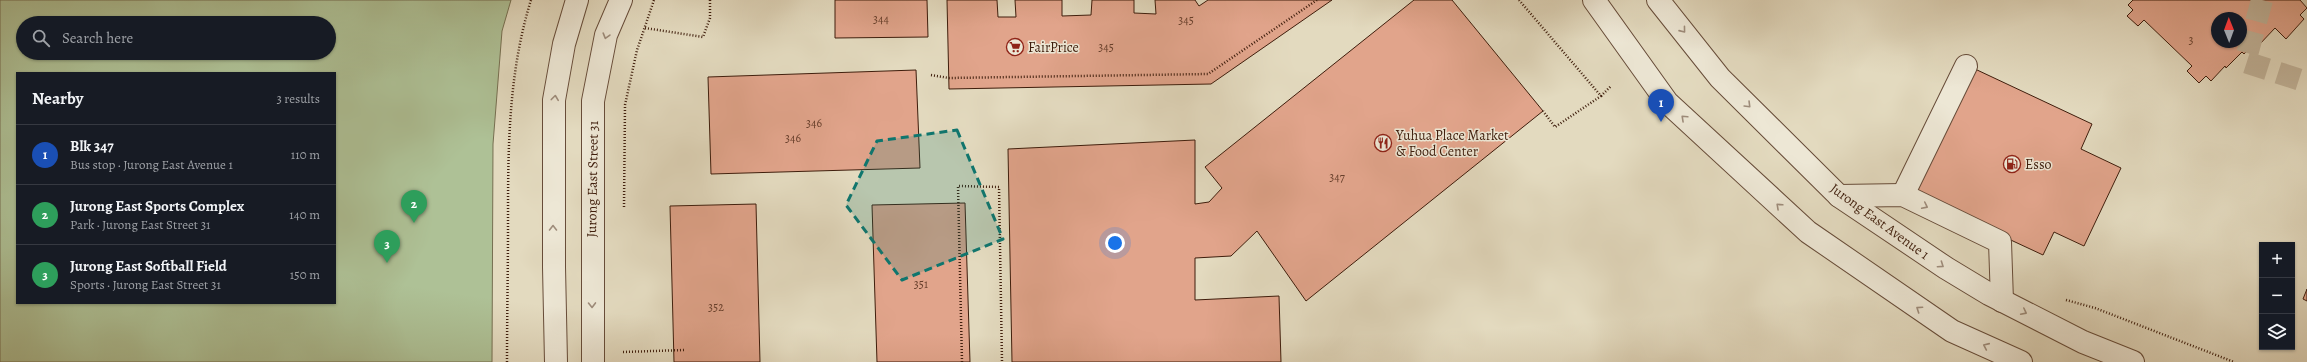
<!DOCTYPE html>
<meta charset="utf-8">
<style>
body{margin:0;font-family:Alegreya,serif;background:#20242c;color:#f1f3f6}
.controls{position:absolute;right:12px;bottom:12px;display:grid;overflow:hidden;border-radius:0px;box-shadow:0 1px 3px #0004}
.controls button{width:36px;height:36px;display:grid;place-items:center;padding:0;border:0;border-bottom:1px solid #363941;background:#171b24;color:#f1f3f6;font:20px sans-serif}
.compass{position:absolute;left:2211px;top:12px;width:36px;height:36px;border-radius:50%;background:#171b24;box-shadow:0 1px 3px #0004;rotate:359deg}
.you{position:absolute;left:1115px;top:243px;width:14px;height:14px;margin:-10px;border:3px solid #fff;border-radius:50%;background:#1a73e8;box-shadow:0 0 0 6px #1a73e833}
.badge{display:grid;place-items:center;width:26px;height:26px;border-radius:50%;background:#7c3aed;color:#fff;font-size:13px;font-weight:700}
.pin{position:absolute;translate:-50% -33px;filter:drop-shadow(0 1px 2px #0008)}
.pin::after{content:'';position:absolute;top:21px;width:14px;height:12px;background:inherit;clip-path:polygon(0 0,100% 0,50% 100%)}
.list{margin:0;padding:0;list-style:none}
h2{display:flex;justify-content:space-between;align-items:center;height:52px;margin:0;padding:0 16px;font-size:17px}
h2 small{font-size:13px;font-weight:400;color:#9ea1a6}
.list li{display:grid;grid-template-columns:26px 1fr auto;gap:12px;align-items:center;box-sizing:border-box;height:60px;padding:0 16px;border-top:1px solid #363941}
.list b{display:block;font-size:15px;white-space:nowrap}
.list p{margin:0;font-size:13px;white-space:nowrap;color:#9ea1a6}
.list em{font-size:13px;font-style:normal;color:#9ea1a6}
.icon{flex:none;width:22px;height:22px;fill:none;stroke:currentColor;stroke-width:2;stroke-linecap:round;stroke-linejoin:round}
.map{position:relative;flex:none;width:2307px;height:362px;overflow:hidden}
.search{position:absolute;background:#171b24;box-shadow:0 1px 3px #0004;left:16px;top:16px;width:320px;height:44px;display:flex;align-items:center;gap:10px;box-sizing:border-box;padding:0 14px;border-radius:22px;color:#9ea1a6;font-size:15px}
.panel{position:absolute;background:#171b24;box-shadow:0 1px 3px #0004;left:16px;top:72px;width:320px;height:232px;border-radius:0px}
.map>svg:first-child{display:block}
.green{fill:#aec196;stroke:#766f51;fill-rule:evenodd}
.building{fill:#e1a48b;stroke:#3e1d0c;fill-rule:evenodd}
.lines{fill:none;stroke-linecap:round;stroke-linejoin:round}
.minor-tunnel{stroke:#c2b49b;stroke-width:22;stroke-dasharray:22 11;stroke-linecap:butt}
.minor-casing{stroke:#674c39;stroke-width:24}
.path{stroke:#3e1d0c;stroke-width:2.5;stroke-dasharray:1 2;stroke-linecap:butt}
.minor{stroke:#ede7d5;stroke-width:22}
.oneway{stroke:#9e8c7b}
.marked{fill:#0f766e;fill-opacity:0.2;stroke:#0f766e;stroke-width:3;stroke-dasharray:8 5;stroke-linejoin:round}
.labels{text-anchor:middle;stroke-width:3;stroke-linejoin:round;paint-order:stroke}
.number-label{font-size:12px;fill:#673f2c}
.poi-label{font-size:14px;fill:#3e1d0c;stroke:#ede7d5;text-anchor:start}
.street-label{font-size:14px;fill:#3e1d0c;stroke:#ede7d5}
</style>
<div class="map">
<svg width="2307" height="362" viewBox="0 0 2307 362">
<rect width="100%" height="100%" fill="#e3dabf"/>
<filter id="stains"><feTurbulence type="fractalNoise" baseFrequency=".005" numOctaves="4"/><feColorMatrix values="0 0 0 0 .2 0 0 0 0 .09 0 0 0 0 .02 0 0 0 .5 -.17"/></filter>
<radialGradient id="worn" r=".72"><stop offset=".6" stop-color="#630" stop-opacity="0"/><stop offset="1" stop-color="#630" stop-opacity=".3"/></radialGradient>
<!-- green -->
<path class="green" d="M0,0H511L502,31L493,144L492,362H0ZM23,23H329V53H23ZM17,73H335V303H17Z"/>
<!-- building -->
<g class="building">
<path d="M835,0H927L928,37L835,38Z"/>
<path d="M947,0H997L998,17H1016L1015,0H1062V16L1091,15L1092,0H1134V13L1156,14L1155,0H1195L1199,6L1208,0H1332L1211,84L949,89Z"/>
<path d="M1414,0H1452L1543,111L1306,301L1257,231L1231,256L1195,258V300L1279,296L1281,362H1012L1008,149L1195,140V204L1209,202L1222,188L1205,167Z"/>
<path d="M2133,0H2300L2307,8L2300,15L2304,19L2286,39L2275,28L2258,46L2255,42L2244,54L2242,52L2226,68L2225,66L2211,81L2206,76L2199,83L2187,71L2192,66L2144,20L2138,26L2127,16L2133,10L2128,5ZM2217,18H2241V42H2217Z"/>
<path d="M1975,69L2092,124L2081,149L2121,168L2084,246L2054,232L2043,255L1914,195Z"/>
<path d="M916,70L920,168L711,174L708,77Z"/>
<path d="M965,203L970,362H877L872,205Z"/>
<path d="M756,204L760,362H674L670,206Z"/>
<path d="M2307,289V301L2303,299Z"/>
</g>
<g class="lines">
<!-- minor-tunnel -->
<path class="minor-tunnel" d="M2262,0L2245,62L2307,82"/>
<!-- minor casing -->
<g class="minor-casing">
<g id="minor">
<path d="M1594,0L1667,102L1808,232L1952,331L2021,362"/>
<path d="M1658,0L1720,78L1839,196L1946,268L1989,294L2083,342L2133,362"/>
<path d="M1903,195L1966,66"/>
<path d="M1839,196L1903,195L2000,242L2002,301"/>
<path d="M556,362L554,267V100L564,44L577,0"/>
<path d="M593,362V101L606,35L621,0"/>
</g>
</g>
<!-- path -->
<g class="path">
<path d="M1519,0L1601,96L1555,127L1543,111"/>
<path d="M645,28L703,37L710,18V0"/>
<path d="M931,75L949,78L1208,74L1317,0"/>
<path d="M1601,96L1611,86"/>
<path d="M624,207L625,105L637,50L654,0"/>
<path d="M2066,300L2095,308L2234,362"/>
<path d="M623,352L684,350"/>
<path d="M507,362C507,316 508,271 508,225C508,149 508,74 531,0"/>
<path d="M962,362L958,186L999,187L1002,362"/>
</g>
<!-- minor -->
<use href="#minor" class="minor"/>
</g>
<!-- one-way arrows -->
<defs><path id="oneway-chevron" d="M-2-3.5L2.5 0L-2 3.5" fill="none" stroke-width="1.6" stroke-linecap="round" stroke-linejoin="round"/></defs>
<g class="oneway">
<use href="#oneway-chevron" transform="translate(1683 30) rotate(51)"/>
<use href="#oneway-chevron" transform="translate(606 36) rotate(106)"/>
<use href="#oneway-chevron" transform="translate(555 98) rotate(-83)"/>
<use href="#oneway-chevron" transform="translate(1748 105) rotate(45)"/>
<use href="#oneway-chevron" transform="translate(1684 118) rotate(-137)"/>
<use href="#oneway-chevron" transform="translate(1779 206) rotate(-137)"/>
<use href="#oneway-chevron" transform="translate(1925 206) rotate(26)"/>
<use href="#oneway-chevron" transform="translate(553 228) rotate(-90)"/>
<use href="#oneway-chevron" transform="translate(1941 265) rotate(34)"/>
<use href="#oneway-chevron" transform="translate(592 305) rotate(89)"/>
<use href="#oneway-chevron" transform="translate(1919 309) rotate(-146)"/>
<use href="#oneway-chevron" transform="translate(2024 312) rotate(27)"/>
<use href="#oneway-chevron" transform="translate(1986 346) rotate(-156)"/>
</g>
<!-- marked area -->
<path class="marked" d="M957,130L1003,239L902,280L846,205L877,141Z"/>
<!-- icons -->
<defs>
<g id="supermarket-ring" transform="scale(0.9)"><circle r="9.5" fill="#ede7d5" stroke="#8f2418" stroke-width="1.5"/><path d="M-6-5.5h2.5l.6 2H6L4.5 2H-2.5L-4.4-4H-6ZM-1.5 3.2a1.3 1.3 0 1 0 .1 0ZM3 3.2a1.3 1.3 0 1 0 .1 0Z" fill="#8f2418"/></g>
<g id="restaurant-ring" transform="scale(0.9)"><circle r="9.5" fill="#ede7d5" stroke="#8f2418" stroke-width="1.5"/><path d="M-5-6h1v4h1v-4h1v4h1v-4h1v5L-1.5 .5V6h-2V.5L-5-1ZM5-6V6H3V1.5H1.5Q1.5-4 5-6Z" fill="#8f2418"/></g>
<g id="fuel-ring" transform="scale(0.9)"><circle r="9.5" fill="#ede7d5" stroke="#8f2418" stroke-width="1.5"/><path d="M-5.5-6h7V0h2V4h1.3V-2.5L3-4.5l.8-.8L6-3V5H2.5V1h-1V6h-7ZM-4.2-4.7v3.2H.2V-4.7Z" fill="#8f2418"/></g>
</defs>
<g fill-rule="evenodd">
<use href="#supermarket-ring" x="1015" y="47"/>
<use href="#restaurant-ring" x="1383" y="143"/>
<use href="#fuel-ring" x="2012" y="164"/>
</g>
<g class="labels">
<!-- number labels -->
<g class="number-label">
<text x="881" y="23">344</text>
<text x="1186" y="24">345</text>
<text x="2191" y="44">3</text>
<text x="1106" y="51">345</text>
<text x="814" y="127">346</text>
<text x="793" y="142">346</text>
<text x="1337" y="181">347</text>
<text x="921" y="288">351</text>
<text x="716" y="311">352</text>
</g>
<!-- poi labels -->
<g class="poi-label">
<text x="1028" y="52">FairPrice</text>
<text x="1396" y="140">Yuhua Place Market<tspan x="1396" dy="16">&amp; Food Center</tspan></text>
<text x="2025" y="169">Esso</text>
</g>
<!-- street labels -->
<g class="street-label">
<text transform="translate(592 179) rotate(-89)" y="5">Jurong East Street 31</text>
<text transform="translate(1880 221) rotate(36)" y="5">Jurong East Avenue 1</text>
</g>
</g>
<rect width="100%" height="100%" filter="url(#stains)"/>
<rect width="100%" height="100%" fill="url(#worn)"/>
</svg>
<div class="controls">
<button>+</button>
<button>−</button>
<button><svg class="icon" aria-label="layers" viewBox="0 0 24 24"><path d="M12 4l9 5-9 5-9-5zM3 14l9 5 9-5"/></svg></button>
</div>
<svg class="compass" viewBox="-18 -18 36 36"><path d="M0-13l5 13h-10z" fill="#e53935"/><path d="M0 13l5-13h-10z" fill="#9ea1a6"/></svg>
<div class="you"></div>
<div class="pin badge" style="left:1661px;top:122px;background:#1a4fb4">1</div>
<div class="pin badge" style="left:414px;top:223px;background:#2e9e5b">2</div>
<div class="pin badge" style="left:387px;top:263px;background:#2e9e5b">3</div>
<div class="search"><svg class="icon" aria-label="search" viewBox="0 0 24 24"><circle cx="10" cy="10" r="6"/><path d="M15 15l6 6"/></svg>Search here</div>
<section class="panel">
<h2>Nearby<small>3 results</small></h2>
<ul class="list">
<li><span class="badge" style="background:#1a4fb4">1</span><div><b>Blk 347</b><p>Bus stop · Jurong East Avenue 1</p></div><em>110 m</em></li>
<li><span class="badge" style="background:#2e9e5b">2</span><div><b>Jurong East Sports Complex</b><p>Park · Jurong East Street 31</p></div><em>140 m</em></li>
<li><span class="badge" style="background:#2e9e5b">3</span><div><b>Jurong East Softball Field</b><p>Sports · Jurong East Street 31</p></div><em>150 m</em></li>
</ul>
</section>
</div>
